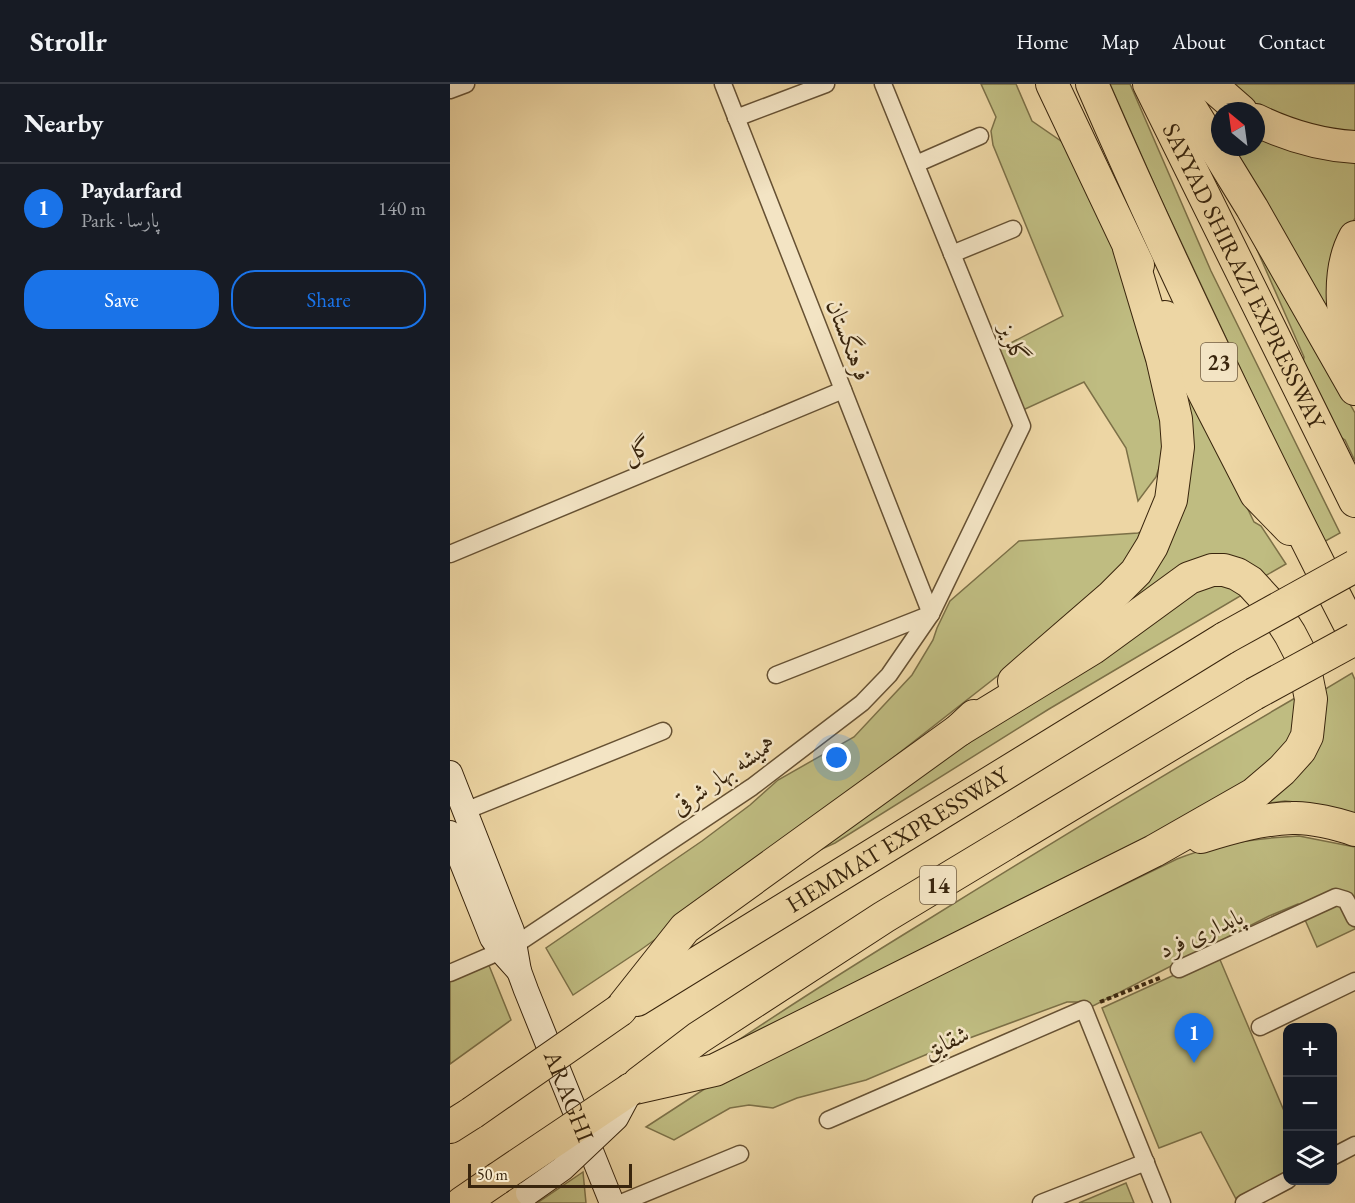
<!DOCTYPE html>
<meta charset="utf-8">
<style>
body{margin:0;font-family:"EB Garamond",Amiri,serif;background:#20242c;color:#f1f3f6}
.controls{position:absolute;right:18px;bottom:18px;display:grid;overflow:hidden;border-radius:12px;box-shadow:0 6px 24px #0002}
.controls button{width:54px;height:54px;display:grid;place-items:center;padding:0;border:0;border-bottom:2px solid #363941;background:#171b24;color:#f1f3f6;font:30px sans-serif}
.compass{position:absolute;left:761px;top:18px;width:54px;height:54px;border-radius:50%;background:#171b24;box-shadow:0 6px 24px #0002;rotate:331deg}
.scale{position:absolute;left:18px;bottom:15px;width:164px;box-sizing:border-box;padding-left:6px;border:3px solid #39250d;border-top:0;font-size:16px;line-height:21px;white-space:nowrap;color:#39250d;-webkit-text-stroke:4px #f3e4c4;paint-order:stroke}
.you{position:absolute;left:387px;top:674px;width:21px;height:21px;margin:-15px;border:4px solid #fff;border-radius:50%;background:#1a73e8;box-shadow:0 0 0 9px #1a73e833}
.badge{display:grid;place-items:center;width:39px;height:39px;border-radius:50%;background:#1a73e8;color:#fff;font-size:20px;font-weight:700}
.pin{position:absolute;translate:-50% -50px;filter:drop-shadow(0 2px 3px #0008)}
.pin::after{content:'';position:absolute;top:32px;width:21px;height:18px;background:inherit;clip-path:polygon(0 0,100% 0,50% 100%)}
.list{margin:0;padding:0;list-style:none}
h2{display:flex;justify-content:space-between;align-items:center;height:78px;margin:0;padding:0 24px;font-size:26px}
h2 small{font-size:20px;font-weight:400;color:#9ea1a6}
.list li{display:grid;grid-template-columns:39px 1fr auto;gap:18px;align-items:center;box-sizing:border-box;height:90px;padding:0 24px;border-top:2px solid #363941}
.list b{display:block;font-size:22px;white-space:nowrap}
.list p{margin:0;font-size:20px;white-space:nowrap;color:#9ea1a6}
.list em{font-size:20px;font-style:normal;color:#9ea1a6}
.actions{display:flex;gap:12px;padding:18px 24px}
.actions a{flex:1;padding:14px 0;border:2px solid #1a73e8;border-radius:24px;text-align:center;font-size:21px;color:#1a73e8}
.actions .main{background:#1a73e8;color:#fff}
.icon{flex:none;width:33px;height:33px;fill:none;stroke:currentColor;stroke-width:2;stroke-linecap:round;stroke-linejoin:round}
.map{position:relative;flex:none;width:905px;height:1119px;overflow:hidden}
header{display:flex;align-items:center;gap:36px;box-sizing:border-box;height:84px;padding:0 30px;background:#171b24;border-bottom:2px solid #363941}
header strong{font-size:28px}
nav{display:flex;gap:33px;margin-inline-start:auto;font-size:21px}
main{display:flex}
aside{flex:1;background:#171b24}
.map>svg:first-child{display:block}
.green{fill:#bfbc81;stroke:#7c7047;stroke-width:1.5}
.lines{fill:none;stroke-linecap:round;stroke-linejoin:round}
.street-casing{stroke:#665133;stroke-width:19}
.secondary-casing{stroke:#39250d;stroke-width:26}
.highway-casing{stroke:#39250d;stroke-width:34}
.path{stroke:#39250d;stroke-width:4;stroke-dasharray:4.5 3;stroke-linecap:butt}
.street{stroke:#f3e4c4;stroke-width:16}
.secondary{stroke:#f3e4c4;stroke-width:24}
.highway{stroke:#edd6a4;stroke-width:32}
.secondary-bridge-casing{stroke:#39250d;stroke-width:26;stroke-linecap:butt}
.highway-bridge-casing{stroke:#39250d;stroke-width:34;stroke-linecap:butt}
.secondary-bridge{stroke:#f3e4c4;stroke-width:24}
.highway-bridge{stroke:#edd6a4;stroke-width:32}
.labels{text-anchor:middle;stroke-width:5;stroke-linejoin:round;paint-order:stroke}
.shield{fill:#f3e4c4;stroke:#715e44;stroke-width:1.5}
.shield-label{font-size:22px;font-weight:bold;fill:#39250d}
.street-label{font-size:24px;fill:#39250d;stroke:#f3e4c4}
</style>
<header>
<strong>Strollr</strong>
<nav><a>Home</a><a>Map</a><a>About</a><a>Contact</a></nav>
</header>
<main>
<aside>
<h2>Nearby<small></small></h2>
<ul class="list">
<li><span class="badge">1</span><div><b>Paydarfard</b><p>Park · پارسا</p></div><em>140 m</em></li>
</ul>
<div class="actions"><a class="main">Save</a><a>Share</a></div>
</aside>
<div class="map">
<svg width="905" height="1119" viewBox="0 0 905 1119">
<rect width="100%" height="100%" fill="#edd6a4"/>
<filter id="stains"><feTurbulence type="fractalNoise" baseFrequency=".00333" numOctaves="4"/><feColorMatrix values="0 0 0 0 .2 0 0 0 0 .09 0 0 0 0 .02 0 0 0 .5 -.17"/></filter>
<radialGradient id="worn" r=".72"><stop offset=".6" stop-color="#630" stop-opacity="0"/><stop offset="1" stop-color="#630" stop-opacity=".3"/></radialGradient>
<!-- green -->
<g class="green">
<path d="M531,0H566L582,37L621,64L676,196L717,359L706,393L688,417L676,364L634,298L573,326L549,265L613,232L543,61L541,47L546,33Z"/>
<path d="M660,0H680L761,187L890,449L872,459L709,111Z"/>
<path d="M770,0H905V54L833,39Z"/>
<path d="M806,49L905,70V134L894,154L887,240L773,63H806Z"/>
<path d="M787,120L905,329V377L895,356L889,352L853,278L854,273Z"/>
<path d="M713,247L804,438L811,442L836,480L808,496L795,486L644,543L714,464Z"/>
<path d="M703,443L694,462L578,568L277,804L189,867L123,911L96,864L252,757L300,721L328,696L404,653L462,591L483,556L487,544L500,517L569,457L688,449Z"/>
<path d="M753,495L797,508L599,625L385,759L365,768L385,748Z"/>
<path d="M902,589L905,596V733L855,719L835,717L805,721L867,610Z"/>
<path d="M852,610V638L818,694L252,981C324,931 399,884 474,838C599,760 725,684 852,610Z"/>
<path d="M849,752L905,763V845L867,863L848,820L819,832L641,923L627,918H617L487,966L416,996L347,1014L323,1024L299,1021L280,1024L224,1056L196,1043L256,1004L727,775C766,759 808,754 849,752Z"/>
<path d="M768,871L837,1034V1092L786,1115L751,1048L709,1064L652,924Z"/>
<path d="M38,879L61,936L0,980V896Z"/>
<path d="M133,1088L136,1119H87Z"/>
<path d="M676,1099L684,1119H629Z"/>
</g>
<g class="lines">
<!-- street casing -->
<g class="street-casing">
<g id="street">
<path d="M273,0L481,530"/>
<path d="M0,6L16,0"/>
<path d="M286,34L376,0"/>
<path d="M466,80L530,52"/>
<path d="M502,170L563,145"/>
<path d="M0,470L393,306"/>
<path d="M326,591L481,530"/>
<path d="M15,727L213,647"/>
<path d="M729,885L886,813L896,816L905,834"/>
<path d="M0,889L65,861L302,703L412,619L439,591L481,530L572,342L433,0"/>
<path d="M810,943L905,897"/>
<path d="M378,1036L634,925L712,1119"/>
<path d="M882,1073L905,1061"/>
<path d="M171,1119L290,1070"/>
<path d="M591,1119L696,1078"/>
<path d="M794,1119L838,1096"/>
</g>
</g>
<!-- secondary casing -->
<g class="secondary-casing">
<g id="secondary">
<path id="s1" d="M0,689L62,847L69,887L76,906L162,1119"/>
<path d="M0,749L42,854L51,867L69,887"/>
</g>
</g>
<!-- highway casing -->
<g class="highway-casing">
<g id="highway">
<path d="M602,0L688,181"/>
<path d="M642,0C723,187 812,370 905,551"/>
<path id="s2" d="M699,0L905,417"/>
<path d="M726,0L802,124L905,305"/>
<path d="M760,0L791,27"/>
<path d="M806,36C837,51 870,61 905,63"/>
<path d="M715,233L806,410L840,445"/>
<path d="M904,283C894,244 884,191 905,153"/>
<path d="M564,597L662,512L686,488L702,462L721,416L728,363L726,335L712,274L679,164"/>
<path d="M751,753C780,744 811,735 842,734C859,733 889,740 905,746"/>
<path id="s3" d="M187,916L775,554"/>
<path d="M170,926L235,844L509,646L524,632"/>
<path d="M189,999L248,954L434,833L804,610"/>
<path d="M181,1005L265,986L704,767L804,710L832,686L850,666L857,652L861,615L853,575L840,550L822,522L800,498L787,490L774,486H762L739,494L643,564L509,646"/>
<path d="M0,1043L22,1029"/>
<path d="M12,1119L47,1095"/>
</g>
</g>
<!-- path -->
<path class="path" d="M650,918L712,893"/>
<!-- street -->
<use href="#street" class="street"/>
<!-- secondary -->
<use href="#secondary" class="secondary"/>
<!-- highway -->
<use href="#highway" class="highway"/>
<!-- secondary-bridge casing -->
<g class="secondary-bridge-casing">
<path id="secondary-bridge" d="M78,1109L112,1085L166,1034L181,1006"/>
</g>
<!-- highway-bridge casing -->
<g class="highway-bridge-casing">
<g id="highway-bridge">
<path d="M775,554L905,482"/>
<path d="M804,610L905,555"/>
<path d="M22,1029L170,926"/>
<path d="M47,1095L181,1005"/>
</g>
</g>
<!-- secondary-bridge -->
<use href="#secondary-bridge" class="secondary-bridge"/>
<!-- highway-bridge -->
<use href="#highway-bridge" class="highway-bridge"/>
</g>
<g class="labels">
<!-- shield labels -->
<g class="shield">
<rect x="751" y="259" width="36" height="38" rx="4.5"/>
<rect x="470" y="782" width="36" height="38" rx="4.5"/>
</g>
<g class="shield-label">
<text x="769" y="286">23</text>
<text x="488" y="809">14</text>
</g>
<!-- street labels -->
<g class="street-label">
<text dy="8" stroke="none"><textPath href="#s2" startOffset="214">SAYYAD SHIRAZI EXPRESSWAY</textPath></text>
<text transform="translate(399 256) rotate(69)" y="8">فرهنگستان</text>
<text transform="translate(564 259) rotate(68)" y="8">گلریز</text>
<text transform="translate(187 366) rotate(-23)" y="8">گل</text>
<text transform="translate(273 691) rotate(-35)" y="8">همیشه بهار شرقی</text>
<text dy="8" stroke="none"><textPath href="#s3" startOffset="306">HEMMAT EXPRESSWAY</textPath></text>
<text transform="translate(751 849) rotate(-24)" y="8">پایداری فرد</text>
<text transform="translate(496 958) rotate(-24)" y="8">شقایق</text>
<text dy="8" stroke="none"><textPath href="#s1" startOffset="345">ARAGHI</textPath></text>
</g>
</g>
<rect width="100%" height="100%" filter="url(#stains)"/>
<rect width="100%" height="100%" fill="url(#worn)"/>
</svg>
<div class="controls">
<button>+</button>
<button>−</button>
<button><svg class="icon" aria-label="layers" viewBox="0 0 24 24"><path d="M12 4l9 5-9 5-9-5zM3 14l9 5 9-5"/></svg></button>
</div>
<svg class="compass" viewBox="-18 -18 36 36"><path d="M0-13l5 13h-10z" fill="#e53935"/><path d="M0 13l5-13h-10z" fill="#9ea1a6"/></svg>
<div class="scale">50 m</div>
<div class="you"></div>
<div class="pin badge" style="left:744px;top:979px">1</div>
</div>
</main>
